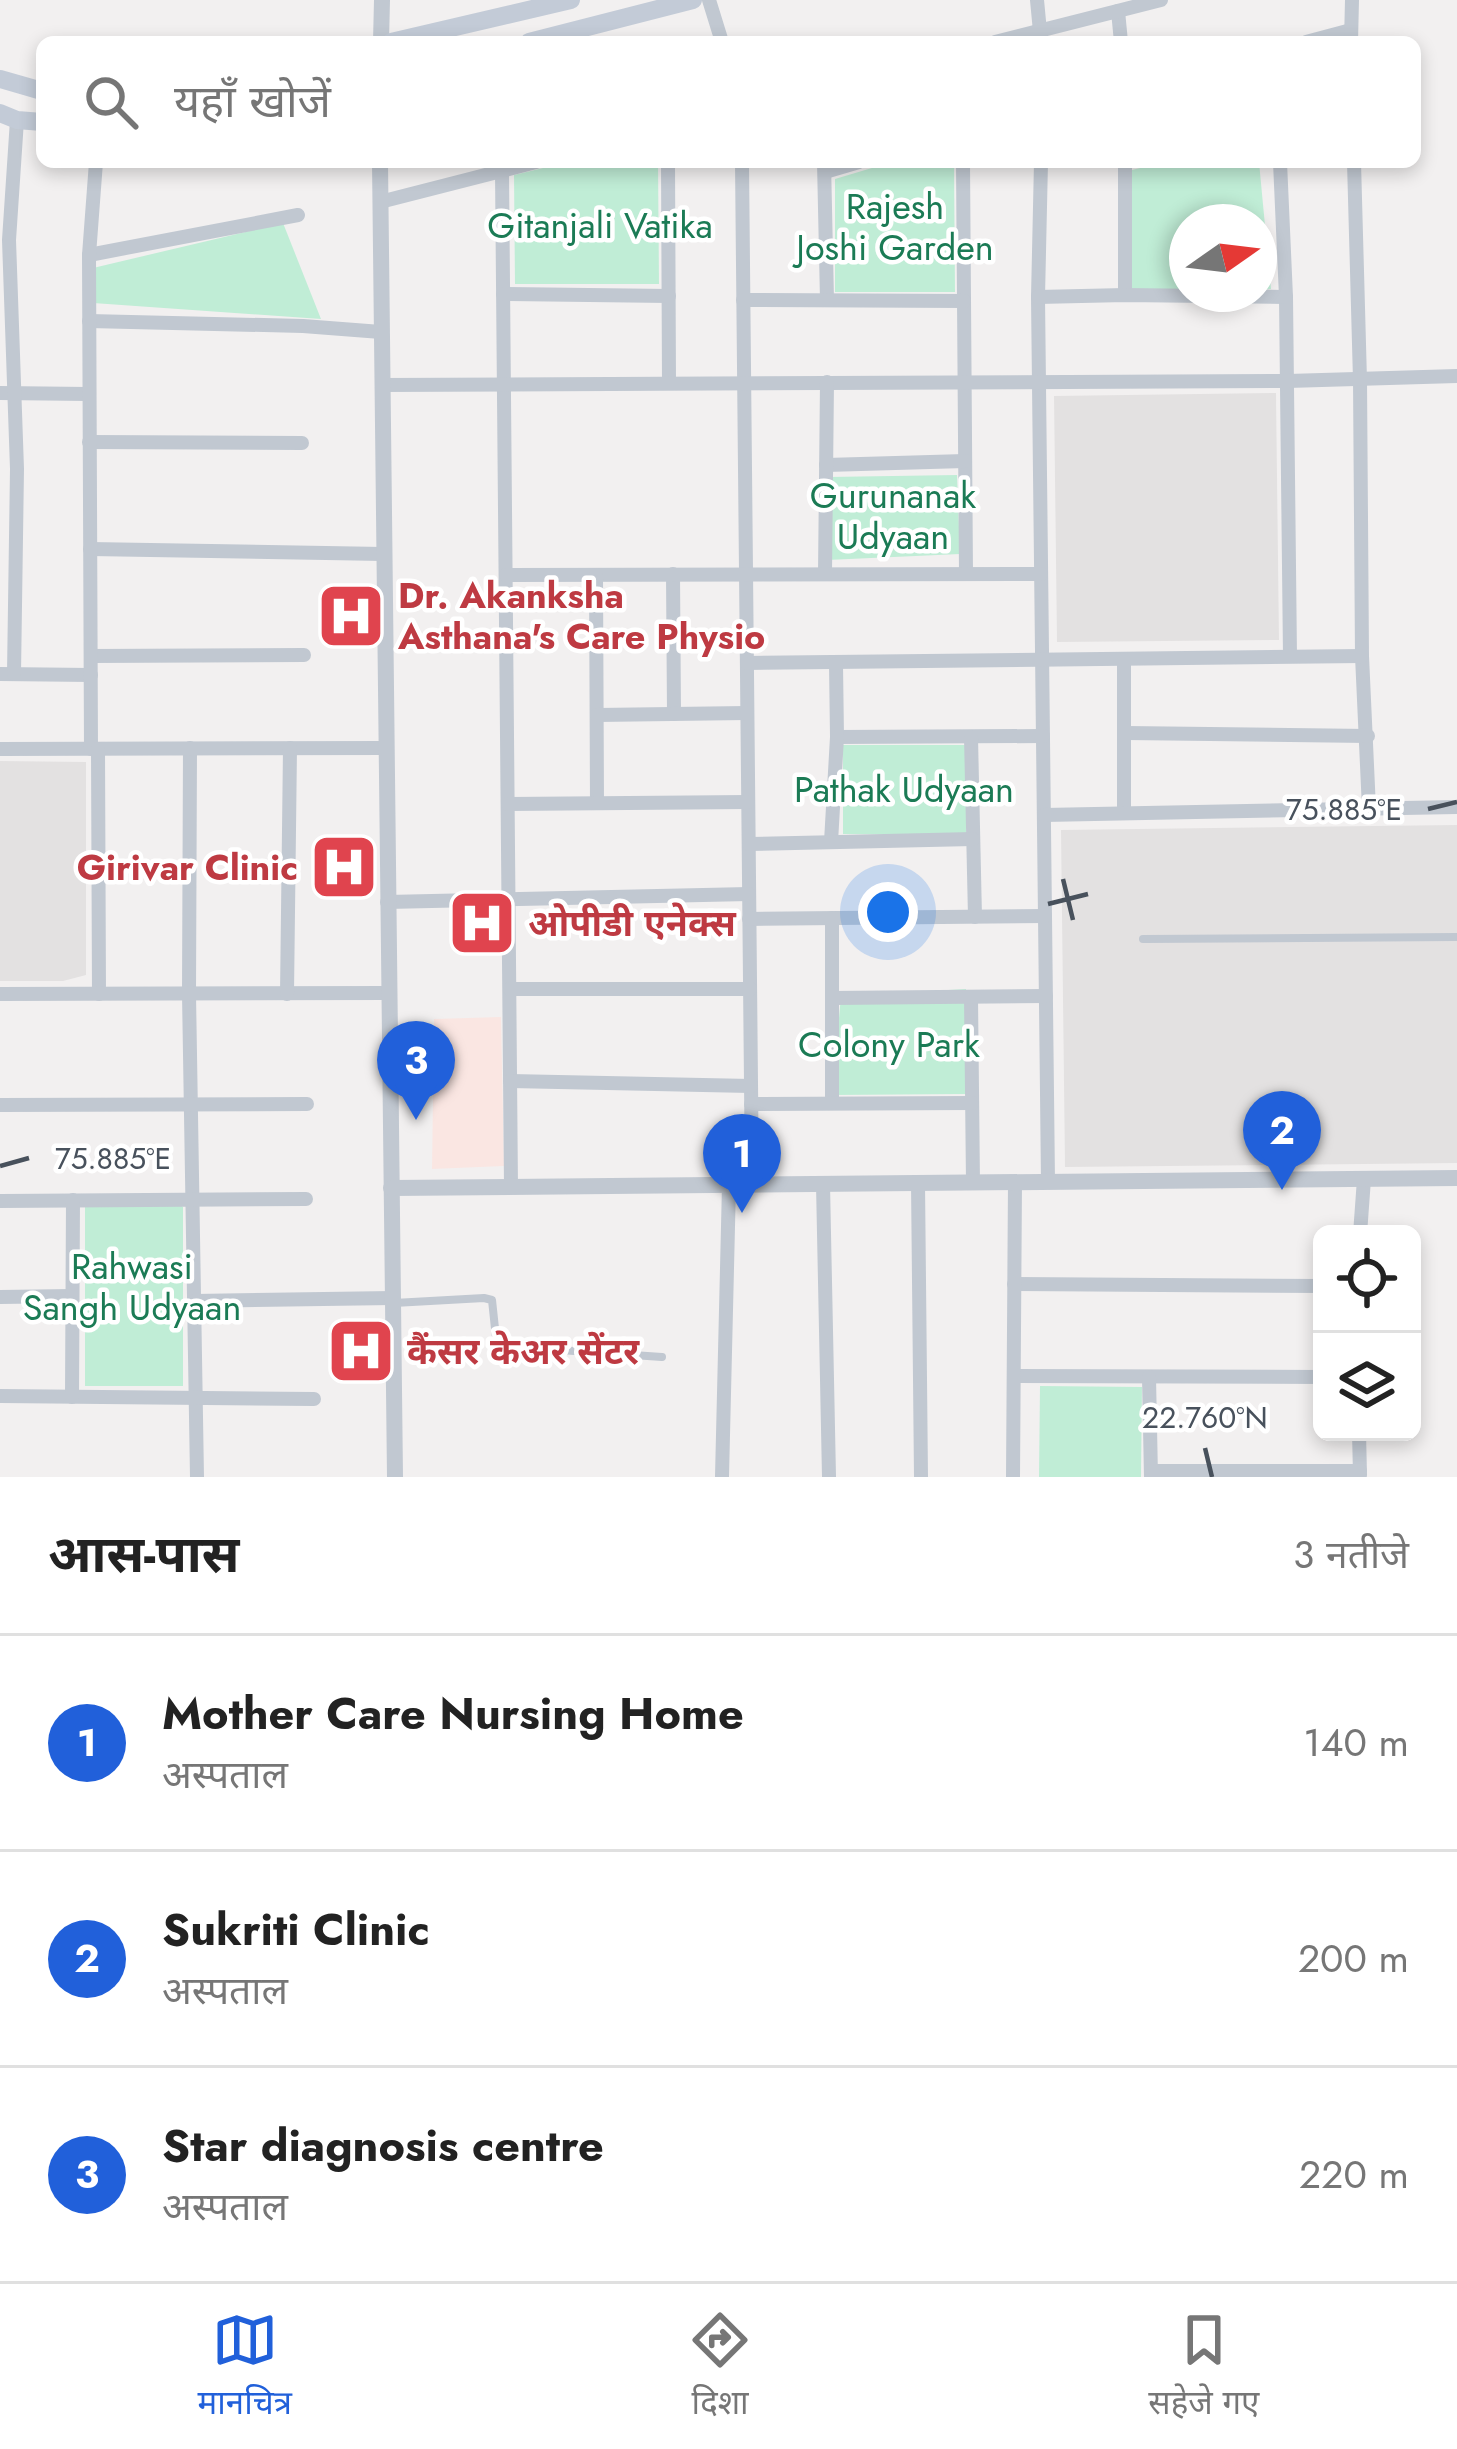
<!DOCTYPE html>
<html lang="hi">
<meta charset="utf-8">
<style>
body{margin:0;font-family:Jost,"Noto Sans Devanagari",sans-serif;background:#f6f6f6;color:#222}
.controls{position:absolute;right:36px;bottom:36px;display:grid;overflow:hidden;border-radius:18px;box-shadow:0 6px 18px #0003}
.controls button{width:108px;height:108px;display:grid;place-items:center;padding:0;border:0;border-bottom:3px solid #e0e0e0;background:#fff;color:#222;font:60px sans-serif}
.compass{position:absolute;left:1169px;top:204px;width:108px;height:108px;border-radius:50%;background:#fff;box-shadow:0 6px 18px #0003;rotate:76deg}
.you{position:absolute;left:888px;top:912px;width:42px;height:42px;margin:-30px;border:9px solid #fff;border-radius:50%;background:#1a73e8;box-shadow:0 0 0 18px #1a73e833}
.badge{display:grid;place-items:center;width:78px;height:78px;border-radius:50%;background:#2160da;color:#fff;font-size:39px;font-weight:700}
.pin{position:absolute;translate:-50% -99px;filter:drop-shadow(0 3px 6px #0008)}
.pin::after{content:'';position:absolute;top:63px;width:42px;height:36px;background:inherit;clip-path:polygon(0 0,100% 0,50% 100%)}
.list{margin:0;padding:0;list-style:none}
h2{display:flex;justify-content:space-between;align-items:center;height:156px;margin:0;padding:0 48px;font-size:51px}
h2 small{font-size:39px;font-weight:400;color:#767676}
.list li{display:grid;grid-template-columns:78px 1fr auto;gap:36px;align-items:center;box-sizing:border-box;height:216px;padding:0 48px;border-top:3px solid #e0e0e0}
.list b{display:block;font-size:45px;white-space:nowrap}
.list p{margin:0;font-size:39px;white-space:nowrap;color:#767676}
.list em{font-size:39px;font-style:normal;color:#767676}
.icon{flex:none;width:66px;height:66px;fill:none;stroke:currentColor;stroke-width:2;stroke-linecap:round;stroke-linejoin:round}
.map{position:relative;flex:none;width:1457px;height:1477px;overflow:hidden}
.search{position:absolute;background:#fff;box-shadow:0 6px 18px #0003;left:36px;right:36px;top:36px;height:132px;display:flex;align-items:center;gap:30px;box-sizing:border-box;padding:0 42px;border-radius:18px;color:#767676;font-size:45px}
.sheet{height:804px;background:#fff}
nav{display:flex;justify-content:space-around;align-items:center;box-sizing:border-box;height:168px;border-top:3px solid #e0e0e0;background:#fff;font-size:33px;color:#767676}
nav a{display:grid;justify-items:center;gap:6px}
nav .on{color:#2160da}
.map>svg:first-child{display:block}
.education{fill:#e3e1e1}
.medical{fill:#fae6e2}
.green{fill:#c0edd6}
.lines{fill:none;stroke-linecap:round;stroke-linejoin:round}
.service{stroke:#c1c8d1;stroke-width:8}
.minor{stroke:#c1c8d1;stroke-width:14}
.tertiary{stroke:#c1c8d1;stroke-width:16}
.secondary{stroke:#c3cbd7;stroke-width:18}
.ticks{fill:none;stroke:#48515c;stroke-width:4.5}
.labels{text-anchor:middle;stroke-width:9;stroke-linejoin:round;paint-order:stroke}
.park-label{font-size:36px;fill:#1b7b55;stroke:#fff}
.health-label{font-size:36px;font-weight:bold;fill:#be3a42;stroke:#fff;text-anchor:start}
.ticks-label{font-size:30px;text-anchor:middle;fill:#48515c;stroke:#fff;stroke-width:9;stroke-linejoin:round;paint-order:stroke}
</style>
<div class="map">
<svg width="1457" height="1477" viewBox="0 0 1457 1477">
<rect width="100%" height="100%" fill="#f2f0f0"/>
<!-- education -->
<g class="education">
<path d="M1276,393L1279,640L1057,642L1054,396Z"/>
<path d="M0,761L86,762V975L63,981H0Z"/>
<path d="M1457,825V1163L1065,1167L1061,830Z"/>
</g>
<!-- medical -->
<path class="medical" d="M501,1017L504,1166L432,1169L434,1019Z"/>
<!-- green -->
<g class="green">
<path d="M568,162H658L659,284H515L514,175Z"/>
<path d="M892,162H954L955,292H835V179Z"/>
<path d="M1164,162H1259L1271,289L1259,290V222H1187V290L1131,291L1128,171Z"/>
<path d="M283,223L321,319L93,303V268Z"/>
<path d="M957,475L960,554L827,560L828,477Z"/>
<path d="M843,745H966V835L843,834Z"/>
<path d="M966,989V1094L832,1095L841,996Z"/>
<path d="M180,1205L183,1207V1386H85V1207Z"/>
<path d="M1040,1386L1142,1387L1141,1477H1039Z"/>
</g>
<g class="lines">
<!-- service -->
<g class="service">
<path d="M1143,939L1457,937"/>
<path d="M394,1303L484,1298L492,1300L496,1338L501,1346L662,1357"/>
</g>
<!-- minor -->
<g class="minor">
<path d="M709,0L722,42"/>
<path d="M1037,0L1041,42"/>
<path d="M1118,11L1121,42"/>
<path d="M995,42L1161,0"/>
<path d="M1306,42L1351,30"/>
<path d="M1351,42L1352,0"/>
<path d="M668,162L669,383"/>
<path d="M742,162L752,1185"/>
<path d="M824,162L827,300"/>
<path d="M963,162L966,574"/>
<path d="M1041,162L1038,297L1048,1182"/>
<path d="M1125,162V295"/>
<path d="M1280,162L1286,297L1290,656"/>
<path d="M1354,162L1360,380L1362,656L1369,809"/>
<path d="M502,171L511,1187"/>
<path d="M825,172L859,162"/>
<path d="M380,202L536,162"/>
<path d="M89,255L298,215"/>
<path d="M503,294L669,296"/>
<path d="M1038,297L1125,295L1286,297"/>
<path d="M743,300L964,301"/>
<path d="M89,321L303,326L381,332"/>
<path d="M382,385L1288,381L1457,376"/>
<path d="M0,393L88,394"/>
<path d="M89,442L302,443"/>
<path d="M826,465L965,461"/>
<path d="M90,549L383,554"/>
<path d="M673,574L674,714"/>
<path d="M825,574L827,382"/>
<path d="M506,575L1041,574"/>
<path d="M596,575L597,803"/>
<path d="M91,656L304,655"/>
<path d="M747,663L1362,656"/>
<path d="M0,674L91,675"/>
<path d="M14,674L17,469L9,240L17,120"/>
<path d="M597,715L747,713"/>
<path d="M1126,733L1368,736"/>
<path d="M837,737L1043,736"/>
<path d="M971,737L975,917"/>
<path d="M190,748L189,994L197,1477"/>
<path d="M0,749L385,748"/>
<path d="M91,749L89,255L96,162"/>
<path d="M98,749L99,994"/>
<path d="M508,804L748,802"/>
<path d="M1124,813V660"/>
<path d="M1044,815L1457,807"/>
<path d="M831,842L837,737L836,664"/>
<path d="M749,844L973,839"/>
<path d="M387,902L749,894"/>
<path d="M749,919L1045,916"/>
<path d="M510,989H750"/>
<path d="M0,994L388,993"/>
<path d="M287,994L290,748"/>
<path d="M971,997L973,1183"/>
<path d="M832,998L1046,996"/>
<path d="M510,1081L751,1086"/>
<path d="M832,1103V918"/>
<path d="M751,1104L972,1103"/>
<path d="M0,1105L307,1104"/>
<path d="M918,1183L921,1477"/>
<path d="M823,1184L829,1477"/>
<path d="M0,1201L306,1199"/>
<path d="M1360,1234L1364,1179"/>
<path d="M1014,1284L1322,1286"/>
<path d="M0,1297L72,1296"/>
<path d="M194,1301L393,1298"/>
<path d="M1014,1376L1322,1377"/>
<path d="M1149,1377L1151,1477"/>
<path d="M0,1396L314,1399"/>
<path d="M72,1397L73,1200"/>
<path d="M1359,1432L1360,1475"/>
<path d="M1151,1471H1360"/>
<path d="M722,1477L729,1185"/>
<path d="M1013,1477L1015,1182"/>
</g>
<!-- tertiary -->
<g class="tertiary">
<path d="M381,42L382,0"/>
<path d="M380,162L395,1477"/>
<path d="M391,1188L1457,1178"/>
</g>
<!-- secondary -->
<g class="secondary">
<path d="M391,42L571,0"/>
<path d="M529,42L693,0"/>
<path d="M0,79L42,91"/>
<path d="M0,113L17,120L42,122"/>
</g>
</g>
<!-- ticks -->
<path class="ticks" d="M1428,809L1457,802M1063,879L1073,920M1048,904L1088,894M0,1166L29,1158M1205,1448L1212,1477"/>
<!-- icons -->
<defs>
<g id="hospital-square" transform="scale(3.45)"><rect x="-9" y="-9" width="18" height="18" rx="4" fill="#e0444e" stroke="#fff"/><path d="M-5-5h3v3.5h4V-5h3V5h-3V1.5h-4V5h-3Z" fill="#fff"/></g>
</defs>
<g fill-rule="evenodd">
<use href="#hospital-square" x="351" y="616"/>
<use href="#hospital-square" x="344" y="867"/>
<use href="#hospital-square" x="482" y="923"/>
<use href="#hospital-square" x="361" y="1351"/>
</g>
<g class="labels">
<!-- park labels -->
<g class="park-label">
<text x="895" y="219">Rajesh<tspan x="895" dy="41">Joshi Garden</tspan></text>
<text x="600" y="238">Gitanjali Vatika</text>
<text x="893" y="508">Gurunanak<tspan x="893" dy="41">Udyaan</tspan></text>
<text x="904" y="802">Pathak Udyaan</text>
<text x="889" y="1057">Colony Park</text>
<text x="132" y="1279">Rahwasi<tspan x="132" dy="41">Sangh Udyaan</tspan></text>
</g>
<!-- health labels -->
<g class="health-label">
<text x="398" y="608">Dr. Akanksha<tspan x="398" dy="41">Asthana's Care Physio</tspan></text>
<text x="298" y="880" text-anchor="end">Girivar Clinic</text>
<text x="528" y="936">ओपीडी एनेक्स</text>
<text x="407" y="1364">कैंसर केअर सेंटर</text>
</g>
</g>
<g class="ticks-label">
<text x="1344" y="820">75.885°E</text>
<text x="113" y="1169">75.885°E</text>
<text x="1205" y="1428">22.760°N</text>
</g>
</svg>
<div class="controls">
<button><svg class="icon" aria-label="locate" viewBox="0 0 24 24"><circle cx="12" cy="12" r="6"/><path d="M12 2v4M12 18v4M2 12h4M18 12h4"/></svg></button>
<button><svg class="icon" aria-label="layers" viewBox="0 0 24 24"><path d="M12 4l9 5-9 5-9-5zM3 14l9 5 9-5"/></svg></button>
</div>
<svg class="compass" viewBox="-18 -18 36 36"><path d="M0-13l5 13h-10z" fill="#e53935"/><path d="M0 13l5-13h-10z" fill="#767676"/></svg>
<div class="you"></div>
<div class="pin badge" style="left:742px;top:1213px">1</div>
<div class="pin badge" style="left:1282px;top:1190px">2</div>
<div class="pin badge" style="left:416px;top:1120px">3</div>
<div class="search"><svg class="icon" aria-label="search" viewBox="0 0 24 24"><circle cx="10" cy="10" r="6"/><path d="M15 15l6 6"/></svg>यहाँ खोजें</div>
</div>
<section class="sheet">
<h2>आस-पास<small>3 नतीजे</small></h2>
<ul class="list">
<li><span class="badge">1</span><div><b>Mother Care Nursing Home</b><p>अस्पताल</p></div><em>140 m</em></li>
<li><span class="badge">2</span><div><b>Sukriti Clinic</b><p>अस्पताल</p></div><em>200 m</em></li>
<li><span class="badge">3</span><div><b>Star diagnosis centre</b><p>अस्पताल</p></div><em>220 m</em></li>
</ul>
</section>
<nav>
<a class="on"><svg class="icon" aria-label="map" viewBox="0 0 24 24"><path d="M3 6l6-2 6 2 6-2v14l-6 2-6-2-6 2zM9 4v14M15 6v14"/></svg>मानचित्र</a>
<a><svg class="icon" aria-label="directions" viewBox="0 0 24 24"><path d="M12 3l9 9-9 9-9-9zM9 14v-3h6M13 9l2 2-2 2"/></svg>दिशा</a>
<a><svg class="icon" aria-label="saved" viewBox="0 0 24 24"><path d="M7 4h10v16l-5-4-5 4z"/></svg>सहेजे गए</a>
</nav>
